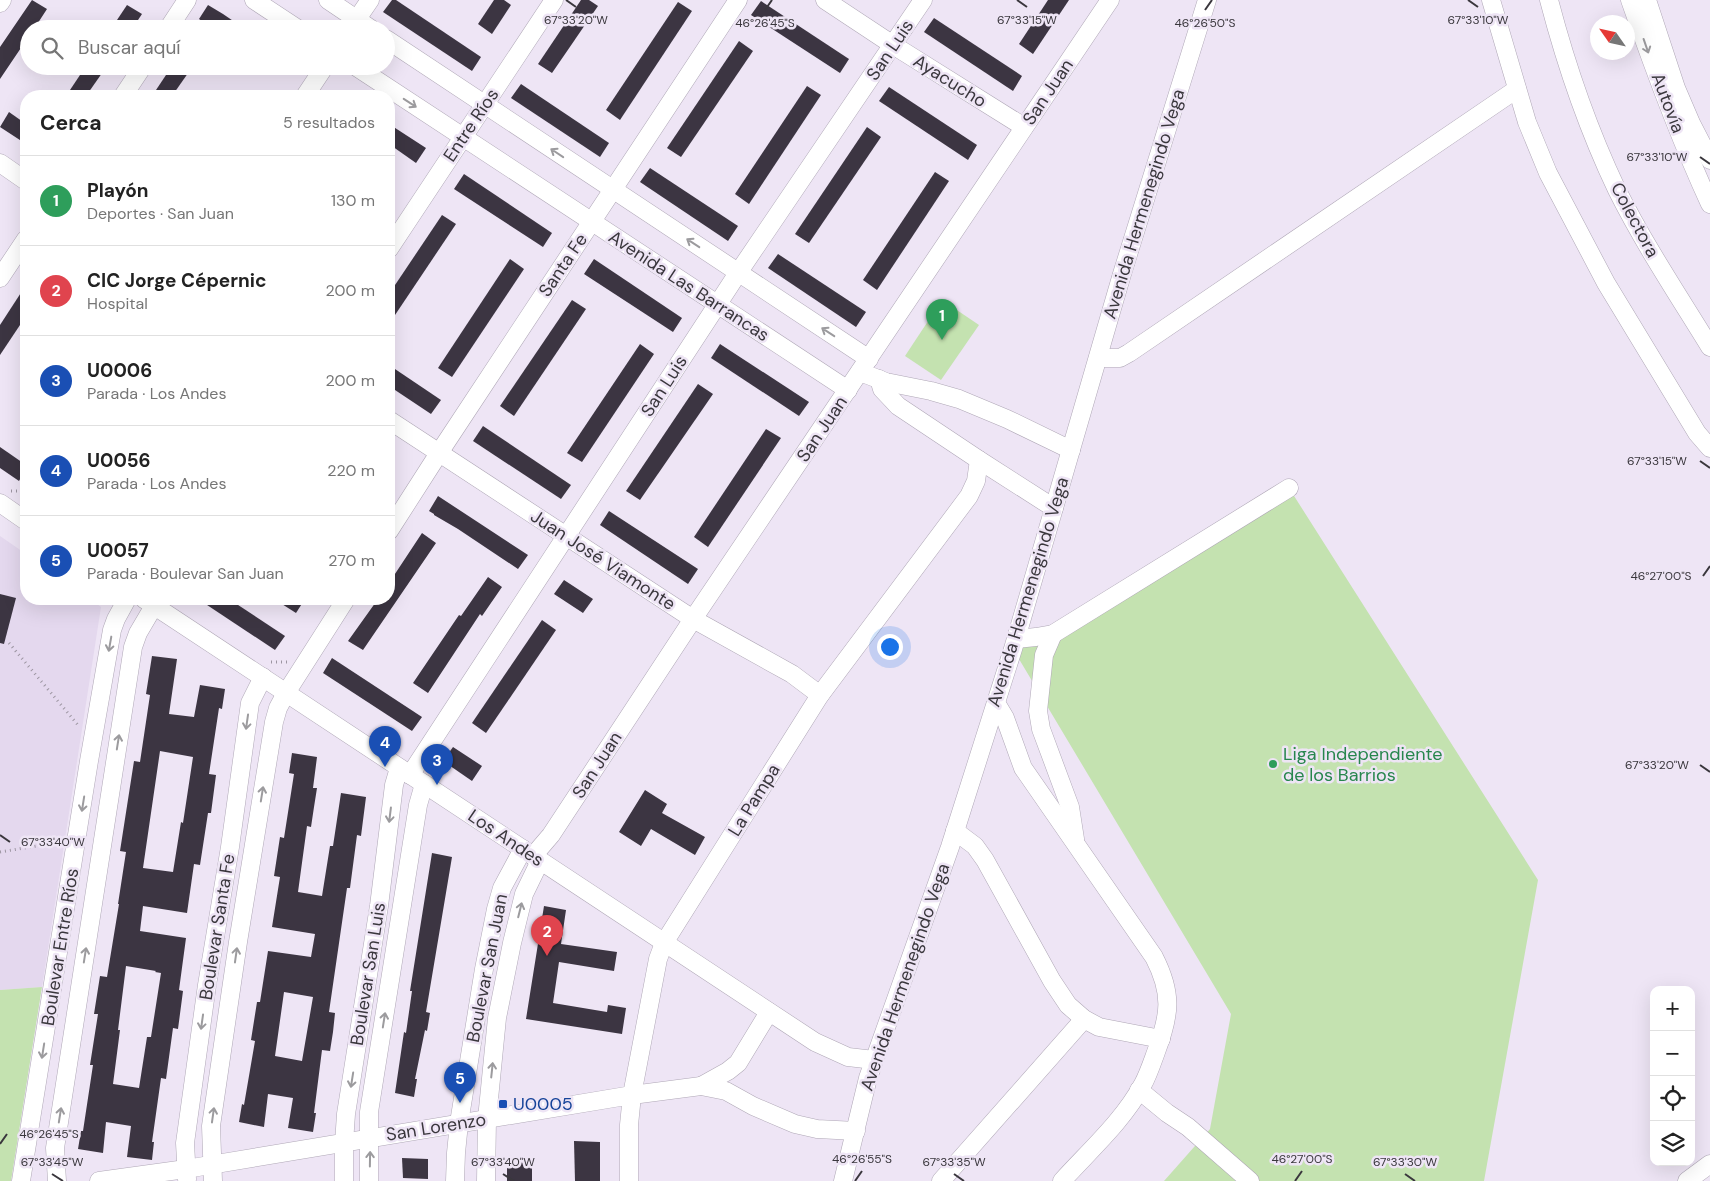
<!DOCTYPE html>
<html lang="es">
<meta charset="utf-8">
<style>
body{margin:0;font-family:"DM Sans",sans-serif;background:#f2f2f2;color:#222}
.controls{position:absolute;right:15px;bottom:15px;display:grid;overflow:hidden;border-radius:10px;box-shadow:0 5px 20px #0002}
.controls button{width:45px;height:45px;display:grid;place-items:center;padding:0;border:0;border-bottom:1px solid #e0e0e0;background:#fff;color:#222;font:25px sans-serif}
.compass{position:absolute;left:1590px;top:15px;width:45px;height:45px;border-radius:50%;background:#fff;box-shadow:0 5px 20px #0002;rotate:304deg}
.you{position:absolute;left:889px;top:646px;width:18px;height:18px;margin:-12px;border:4px solid #fff;border-radius:50%;background:#1a73e8;box-shadow:0 0 0 8px #1a73e833}
.badge{display:grid;place-items:center;width:32px;height:32px;border-radius:50%;background:#db2777;color:#fff;font-size:16px;font-weight:700}
.pin{position:absolute;translate:-50% -41px;filter:drop-shadow(0 1px 2px #0008)}
.pin::after{content:'';position:absolute;top:26px;width:18px;height:15px;background:inherit;clip-path:polygon(0 0,100% 0,50% 100%)}
.list{margin:0;padding:0;list-style:none}
h2{display:flex;justify-content:space-between;align-items:center;height:65px;margin:0;padding:0 20px;font-size:21px}
h2 small{font-size:16px;font-weight:400;color:#767676}
.list li{display:grid;grid-template-columns:32px 1fr auto;gap:15px;align-items:center;box-sizing:border-box;height:90px;padding:0 20px;border-top:1px solid #e0e0e0}
.list b{display:block;font-size:19px;white-space:nowrap}
.list p{margin:0;font-size:16px;white-space:nowrap;color:#767676}
.list em{font-size:16px;font-style:normal;color:#767676}
.icon{flex:none;width:28px;height:28px;fill:none;stroke:currentColor;stroke-width:2;stroke-linecap:round;stroke-linejoin:round}
.map{position:relative;flex:none;width:1710px;height:1181px;overflow:hidden}
.search{position:absolute;background:#fff;box-shadow:0 5px 20px #0002;left:20px;top:20px;width:375px;height:55px;display:flex;align-items:center;gap:12px;box-sizing:border-box;padding:0 18px;border-radius:28px;color:#767676;font-size:19px}
.panel{position:absolute;background:#fff;box-shadow:0 5px 20px #0002;left:20px;top:90px;width:375px;height:515px;border-radius:20px}
.map>svg:first-child{display:block}
.built{fill:#e4d8ee}
.green{fill:#c4e2b0}
.building{fill:#3c3542;fill-rule:evenodd}
.lines{fill:none;stroke-linecap:round;stroke-linejoin:round}
.minor-casing{stroke:#afa7b6;stroke-width:19}
.path{stroke:#9d96a2;stroke-width:3;stroke-dasharray:1 4;stroke-linecap:butt}
.minor{stroke:#fff;stroke-width:18}
.oneway{stroke:#9c9b9e}
.ticks{fill:none;stroke:#3a373d;stroke-width:2}
.leisure-dot{fill:#2e9e5b;stroke:#eee5f5;stroke-width:2}
.transit-dot{fill:#1a4fb4;stroke:#eee5f5;stroke-width:2}
.labels{text-anchor:middle;stroke-width:5;stroke-linejoin:round;paint-order:stroke}
.street-label{font-size:18px;fill:#3a373d;stroke:#eee5f5}
.leisure-label{font-size:18px;fill:#27864d;stroke:#eee5f5;text-anchor:start}
.transit-label{font-size:18px;fill:#164399;stroke:#eee5f5;text-anchor:start}
.ticks-label{font-size:12px;text-anchor:middle;fill:#3a373d;stroke:#eee5f5;stroke-width:5;stroke-linejoin:round;paint-order:stroke}
</style>
<div class="map">
<svg width="1710" height="1181" viewBox="0 0 1710 1181">
<rect width="100%" height="100%" fill="#eee5f5"/>
<!-- built -->
<path class="built" d="M0,536L26,554V599H90L101,607L42,987L0,990Z"/>
<!-- green -->
<g class="green">
<path d="M942,300L979,325L941,380L905,356Z"/>
<path d="M1289,488L1538,880L1484,1181H1164L1210,1129L1231,1014L1013,649L1036,637Z"/>
<path d="M42,987L11,1181H0V990Z"/>
</g>
<!-- building -->
<g class="building">
<path d="M32,0L47,9L34,29H29V36L0,79V47Z"/>
<path d="M392,0H396L481,57L472,71L383,12Z"/>
<path d="M494,0H504L511,5L492,34L478,24Z"/>
<path d="M581,0H589L598,6L552,73L538,64Z"/>
<path d="M1048,0H1069L1033,54L1019,44Z"/>
<path d="M761,1L849,59L840,73L751,15Z"/>
<path d="M678,2L692,11L620,120L606,110Z"/>
<path d="M127,5L142,14L132,29H111Z"/>
<path d="M208,5L223,14L245,29H213L199,19Z"/>
<path d="M934,18L1022,76L1013,91L924,32Z"/>
<path d="M739,41L753,51L681,157L667,148Z"/>
<path d="M86,66H107L86,96H66Z"/>
<path d="M172,66H193L172,96H152Z"/>
<path d="M521,84L609,143L600,157L511,98Z"/>
<path d="M807,86L821,95L749,204L735,194Z"/>
<path d="M889,87L977,145L968,160L879,101Z"/>
<path d="M9,112L26,124V144L0,127Z"/>
<path d="M389,124L426,148L416,163L389,144Z"/>
<path d="M867,127L881,137L809,243L795,234Z"/>
<path d="M650,168L738,226L728,241L640,182Z"/>
<path d="M935,172L949,181L877,290L863,280Z"/>
<path d="M464,174L552,233L543,247L454,189Z"/>
<path d="M442,215L456,224L389,324V294Z"/>
<path d="M778,254L866,312L856,327L768,268Z"/>
<path d="M510,259L524,269L452,377L438,368Z"/>
<path d="M594,259L682,318L673,332L584,274Z"/>
<path d="M26,285V316L0,355V325Z"/>
<path d="M572,300L586,309L514,416L500,406Z"/>
<path d="M640,344L654,354L582,462L567,453Z"/>
<path d="M720,344L809,402L799,416L711,358Z"/>
<path d="M389,365L441,400L431,414L389,386Z"/>
<path d="M698,384L713,394L640,500L626,491Z"/>
<path d="M483,426L571,485L561,499L473,441Z"/>
<path d="M766,429L781,438L708,547L694,537Z"/>
<path d="M0,447L26,465V469L19,481L0,468Z"/>
<path d="M438,496L528,555L518,569L458,529L434,515V514L429,511Z"/>
<path d="M609,511L698,569L688,584L600,525Z"/>
<path d="M422,533L436,543L363,650L348,641L378,599H389V583Z"/>
<path d="M488,577L502,587L482,616L480,614L428,693L413,683L459,615L461,616Z"/>
<path d="M564,580L593,599L583,613L554,594Z"/>
<path d="M0,594L16,598L4,644L0,643Z"/>
<path d="M198,599H229L285,636L275,650Z"/>
<path d="M274,599H305L296,613Z"/>
<path d="M542,620L556,630L486,733L472,723Z"/>
<path d="M152,656L177,659L169,714L194,717L200,685L225,689L222,709L219,708L209,774L216,775L211,813H208L200,865L194,864L187,913L143,906L140,931L186,938L179,990L183,991L178,1029L173,1028L166,1079L161,1078L152,1142H154L152,1160L127,1157L131,1126L106,1122L103,1153L78,1149L81,1131H83L93,1065H90L98,1014H94L100,976L107,977L119,904H118L126,852L120,851L134,761L140,762L150,695L146,694ZM160,751L193,757L183,823L181,822L173,872L143,868ZM126,966L156,971L155,972L161,973L151,1037H147L139,1088L113,1084L120,1030H118Z"/>
<path d="M332,658L422,717L412,731L323,673Z"/>
<path d="M453,747L482,766L472,781L443,761Z"/>
<path d="M292,753L317,757L313,788H317L314,807L311,827L307,826L298,892L322,896L330,846H333L341,793L366,797L361,836L357,835L350,888H347L329,1012L335,1013L333,1032L330,1051L322,1050L314,1113H316L313,1132L288,1128L293,1098L268,1094L264,1127L239,1122L242,1104L244,1105L255,1041L251,1040L257,1002H260L268,951L311,957L315,934L272,927L280,877L274,876L280,837L284,838L294,774L289,773ZM284,992L313,997L302,1061L275,1056Z"/>
<path d="M645,790L667,804L662,813L705,837L695,855L651,829L641,846L619,832Z"/>
<path d="M432,853L452,857L426,1012L430,1013L427,1031L425,1030L415,1079H417L414,1097L395,1093L404,1032L406,1033L412,991H410Z"/>
<path d="M544,906L566,910L561,944L617,952L614,971L559,962L553,1003L607,1012L608,1005L626,1008L622,1034L526,1019Z"/>
<path d="M574,1141L600,1142V1181H575Z"/>
<path d="M402,1158L428,1159V1179L403,1178Z"/>
<path d="M507,1160L532,1161V1181H507Z"/>
</g>
<g class="lines">
<!-- minor casing -->
<g class="minor-casing">
<g id="minor">
<path d="M254,0L298,29"/>
<path d="M328,0L371,29"/>
<path d="M825,0L893,45L1024,127"/>
<path d="M1491,0L1527,122L1548,173L1606,283L1697,433L1710,448"/>
<path d="M1549,0C1566,65 1588,129 1617,190C1644,244 1678,295 1710,347"/>
<path d="M1630,0C1654,69 1679,137 1710,204"/>
<path d="M1647,0L1676,88L1691,123L1710,160"/>
<path d="M0,3L2,0"/>
<path d="M357,19L370,0"/>
<path d="M168,29L187,0"/>
<path d="M386,39L869,359"/>
<path d="M355,66L848,390"/>
<path d="M123,96L143,66"/>
<path d="M305,96L325,66"/>
<path d="M0,163L26,181"/>
<path d="M389,249L554,0"/>
<path d="M0,278L26,239"/>
<path d="M1098,358H1120L1129,353L1517,89"/>
<path d="M860,372L886,382L931,391L959,399L1007,419L1071,450"/>
<path d="M879,379L882,389L898,406L979,460L1054,508"/>
<path d="M389,420L693,619L792,674L820,695"/>
<path d="M0,503L26,521"/>
<path d="M389,531L439,453L738,0"/>
<path d="M144,599L815,1042L848,1057L874,1060"/>
<path d="M1053,634L1044,655L1038,711L1041,729L1070,807L1075,839"/>
<path d="M1016,639L1036,637L1053,634L1289,488"/>
<path d="M996,703L1005,718L1023,768L1154,957C1173,994 1170,1015 1156,1052C1152,1063 1148,1075 1143,1084C1123,1121 1090,1150 1062,1181"/>
<path d="M410,775L738,273L923,0"/>
<path d="M955,831L975,846L985,860L1052,981L1068,1005L1084,1019L1099,1027L1161,1039"/>
<path d="M533,856L551,835L693,619L1110,0"/>
<path d="M701,1086L728,1071L738,1063L769,1012"/>
<path d="M1139,1090L1167,1113L1188,1127L1250,1181"/>
<path d="M187,1179L185,1143L207,985L230,847L250,703L263,677"/>
<path d="M21,1181L89,761L112,630L116,619L127,599"/>
<path d="M57,1181L55,1148L133,647L138,633L158,599"/>
<path d="M99,1181L186,1169L632,1095L701,1086L726,1091L753,1106L795,1124L817,1129L856,1131"/>
<path d="M213,1181L211,1126L238,942L274,722L278,708L286,693L346,599"/>
<path d="M344,1181V1143L346,1114L379,906L394,785L399,768"/>
<path d="M369,1181V1112L418,805L424,784"/>
<path d="M455,1181L456,1153L459,1123L484,969L496,909L502,888L523,849"/>
<path d="M486,1181L487,1119L497,1018L512,943L524,894L540,861"/>
<path d="M629,1181V1125L632,1095L658,959L664,943L820,695L969,496L976,481L979,460"/>
<path d="M843,1181L868,1078L950,847L1013,649L1122,274L1207,0"/>
<path d="M941,1181L1084,1019"/>
<path d="M1687,1181L1710,1164"/>
</g>
</g>
<!-- path -->
<g class="path">
<path d="M11,491H26"/>
<path d="M9,643L78,725L77,727"/>
<path d="M271,662H287"/>
<path d="M0,852L61,842"/>
</g>
<!-- minor -->
<use href="#minor" class="minor"/>
</g>
<!-- one-way arrows -->
<defs><path id="oneway-shaft" d="M-6 0H5M1.5-3L5.5 0L1.5 3" fill="none" stroke-width="1.6" stroke-linecap="round" stroke-linejoin="round" transform="scale(1.25)"/></defs>
<g class="oneway">
<use href="#oneway-shaft" transform="translate(1646 46) rotate(71)"/>
<use href="#oneway-shaft" transform="translate(410 103) rotate(33)"/>
<use href="#oneway-shaft" transform="translate(557 153) rotate(-146)"/>
<use href="#oneway-shaft" transform="translate(693 243) rotate(-147)"/>
<use href="#oneway-shaft" transform="translate(828 332) rotate(-147)"/>
<use href="#oneway-shaft" transform="translate(110 644) rotate(100)"/>
<use href="#oneway-shaft" transform="translate(247 722) rotate(98)"/>
<use href="#oneway-shaft" transform="translate(118 742) rotate(-81)"/>
<use href="#oneway-shaft" transform="translate(262 794) rotate(-81)"/>
<use href="#oneway-shaft" transform="translate(83 804) rotate(99)"/>
<use href="#oneway-shaft" transform="translate(390 815) rotate(97)"/>
<use href="#oneway-shaft" transform="translate(520 910) rotate(-76)"/>
<use href="#oneway-shaft" transform="translate(85 955) rotate(-81)"/>
<use href="#oneway-shaft" transform="translate(236 955) rotate(-82)"/>
<use href="#oneway-shaft" transform="translate(384 1020) rotate(-81)"/>
<use href="#oneway-shaft" transform="translate(202 1022) rotate(98)"/>
<use href="#oneway-shaft" transform="translate(43 1051) rotate(99)"/>
<use href="#oneway-shaft" transform="translate(492 1070) rotate(-84)"/>
<use href="#oneway-shaft" transform="translate(352 1080) rotate(99)"/>
<use href="#oneway-shaft" transform="translate(60 1115) rotate(-81)"/>
<use href="#oneway-shaft" transform="translate(213 1115) rotate(-82)"/>
<use href="#oneway-shaft" transform="translate(370 1159) rotate(-89)"/>
</g>
<!-- ticks -->
<path class="ticks" d="M566,0L576,7M1017,0L1027,7M1468,0L1478,7M765,10L772,0M1205,10L1212,0M1700,157L1710,164M1700,461L1710,468M1703,576L1710,566M1700,765L1710,772M0,835L10,842M0,1144L7,1134M52,1174L63,1181M503,1174L514,1181M954,1174L964,1181M1405,1174L1415,1181M855,1181L862,1171M1295,1181L1302,1171"/>
<!-- markers -->
<circle class="leisure-dot" cx="1273" cy="764" r="5"/>
<rect class="transit-dot" x="498" y="1099" width="10" height="10" rx="2.5"/>
<g class="labels">
<!-- street labels -->
<g class="street-label">
<text transform="translate(890 50) rotate(-56)" y="6">San Luis</text>
<text transform="translate(950 81) rotate(32)" y="6">Ayacucho</text>
<text transform="translate(1048 92) rotate(-56)" y="6">San Juan</text>
<text transform="translate(1668 103) rotate(69)" y="6">Autovía</text>
<text transform="translate(471 125) rotate(-56)" y="6">Entre Ríos</text>
<text transform="translate(1144 204) rotate(-73)" y="6">Avenida Hermenegindo Vega</text>
<text transform="translate(1635 220) rotate(62)" y="6">Colectora</text>
<text transform="translate(563 265) rotate(-56)" y="6">Santa Fe</text>
<text transform="translate(689 286) rotate(33)" y="6">Avenida Las Barrancas</text>
<text transform="translate(664 386) rotate(-57)" y="6">San Luis</text>
<text transform="translate(822 429) rotate(-56)" y="6">San Juan</text>
<text transform="translate(603 560) rotate(33)" y="6">Juan José Viamonte</text>
<text transform="translate(1028 592) rotate(-73)" y="6">Avenida Hermenegindo Vega</text>
<text transform="translate(597 765) rotate(-57)" y="6">San Juan</text>
<text transform="translate(754 800) rotate(-58)" y="6">La Pampa</text>
<text transform="translate(506 838) rotate(34)" y="6">Los Andes</text>
<text transform="translate(217 927) rotate(-81)" y="6">Boulevar Santa Fe</text>
<text transform="translate(60 947) rotate(-81)" y="6">Boulevar Entre Ríos</text>
<text transform="translate(487 968) rotate(-79)" y="6">Boulevar San Juan</text>
<text transform="translate(368 974) rotate(-81)" y="6">Boulevar San Luis</text>
<text transform="translate(905 977) rotate(-71)" y="6">Avenida Hermenegindo Vega</text>
<text transform="translate(436 1127) rotate(-9)" y="6">San Lorenzo</text>
</g>
<!-- leisure labels -->
<g class="leisure-label">
<text x="1283" y="760">Liga Independiente<tspan x="1283" dy="21">de los Barrios</tspan></text>
</g>
<!-- transit labels -->
<g class="transit-label">
<text x="513" y="1110">U0005</text>
</g>
</g>
<g class="ticks-label">
<text x="1027" y="24">67°33'15"W</text>
<text x="1478" y="24">67°33'10"W</text>
<text x="576" y="24">67°33'20"W</text>
<text x="765" y="27">46°26'45"S</text>
<text x="1205" y="27">46°26'50"S</text>
<text x="1657" y="161">67°33'10"W</text>
<text x="1657" y="465">67°33'15"W</text>
<text x="1661" y="580">46°27'00"S</text>
<text x="1657" y="769">67°33'20"W</text>
<text x="53" y="846">67°33'40"W</text>
<text x="49" y="1138">46°26'45"S</text>
<text x="862" y="1163">46°26'55"S</text>
<text x="1302" y="1163">46°27'00"S</text>
<text x="52" y="1166">67°33'45"W</text>
<text x="503" y="1166">67°33'40"W</text>
<text x="954" y="1166">67°33'35"W</text>
<text x="1405" y="1166">67°33'30"W</text>
</g>
</svg>
<div class="controls">
<button>+</button>
<button>−</button>
<button><svg class="icon" aria-label="locate" viewBox="0 0 24 24"><circle cx="12" cy="12" r="6"/><path d="M12 2v4M12 18v4M2 12h4M18 12h4"/></svg></button>
<button><svg class="icon" aria-label="layers" viewBox="0 0 24 24"><path d="M12 4l9 5-9 5-9-5zM3 14l9 5 9-5"/></svg></button>
</div>
<svg class="compass" viewBox="-18 -18 36 36"><path d="M0-13l5 13h-10z" fill="#e53935"/><path d="M0 13l5-13h-10z" fill="#767676"/></svg>
<div class="you"></div>
<div class="pin badge" style="left:942px;top:340px;background:#2e9e5b">1</div>
<div class="pin badge" style="left:547px;top:956px;background:#e0444e">2</div>
<div class="pin badge" style="left:437px;top:785px;background:#1a4fb4">3</div>
<div class="pin badge" style="left:385px;top:767px;background:#1a4fb4">4</div>
<div class="pin badge" style="left:460px;top:1103px;background:#1a4fb4">5</div>
<div class="search"><svg class="icon" aria-label="search" viewBox="0 0 24 24"><circle cx="10" cy="10" r="6"/><path d="M15 15l6 6"/></svg>Buscar aquí</div>
<section class="panel">
<h2>Cerca<small>5 resultados</small></h2>
<ul class="list">
<li><span class="badge" style="background:#2e9e5b">1</span><div><b>Playón</b><p>Deportes · San Juan</p></div><em>130 m</em></li>
<li><span class="badge" style="background:#e0444e">2</span><div><b>CIC Jorge Cépernic</b><p>Hospital</p></div><em>200 m</em></li>
<li><span class="badge" style="background:#1a4fb4">3</span><div><b>U0006</b><p>Parada · Los Andes</p></div><em>200 m</em></li>
<li><span class="badge" style="background:#1a4fb4">4</span><div><b>U0056</b><p>Parada · Los Andes</p></div><em>220 m</em></li>
<li><span class="badge" style="background:#1a4fb4">5</span><div><b>U0057</b><p>Parada · Boulevar San Juan</p></div><em>270 m</em></li>
</ul>
</section>
</div>
